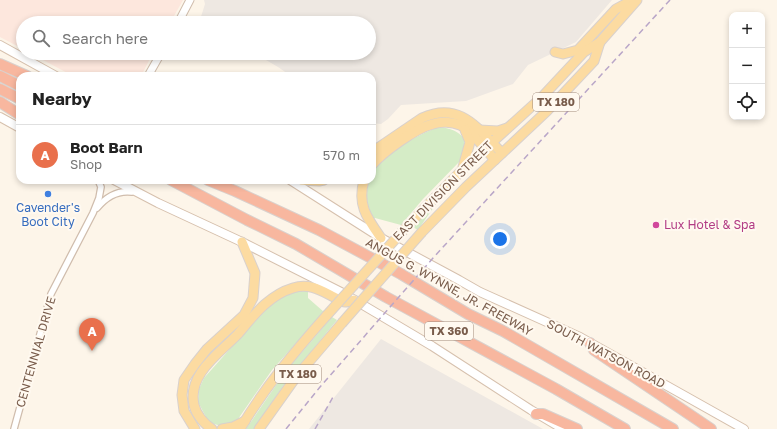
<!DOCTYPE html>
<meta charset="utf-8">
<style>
body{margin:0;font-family:"Golos Text",sans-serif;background:#f2f2f2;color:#222}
.controls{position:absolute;right:12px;top:12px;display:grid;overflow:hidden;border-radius:8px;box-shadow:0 2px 6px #0003}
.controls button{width:36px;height:36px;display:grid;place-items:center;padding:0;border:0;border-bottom:1px solid #e0e0e0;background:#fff;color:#222;font:20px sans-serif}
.you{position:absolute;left:500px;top:239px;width:14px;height:14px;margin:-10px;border:3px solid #fff;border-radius:50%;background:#1a73e8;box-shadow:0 0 0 6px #1a73e833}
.badge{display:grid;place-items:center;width:26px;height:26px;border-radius:50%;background:#e9704c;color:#fff;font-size:13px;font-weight:700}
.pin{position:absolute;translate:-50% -33px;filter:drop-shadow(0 1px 2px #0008)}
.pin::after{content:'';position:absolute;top:21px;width:14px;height:12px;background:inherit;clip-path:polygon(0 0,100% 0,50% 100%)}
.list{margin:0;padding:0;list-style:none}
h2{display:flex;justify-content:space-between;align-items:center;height:52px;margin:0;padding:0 16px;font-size:17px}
h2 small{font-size:13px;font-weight:400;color:#767676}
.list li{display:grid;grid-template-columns:26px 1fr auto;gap:12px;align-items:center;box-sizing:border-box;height:60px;padding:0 16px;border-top:1px solid #e0e0e0}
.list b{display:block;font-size:15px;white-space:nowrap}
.list p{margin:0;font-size:13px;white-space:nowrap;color:#767676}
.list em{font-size:13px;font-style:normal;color:#767676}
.icon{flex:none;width:22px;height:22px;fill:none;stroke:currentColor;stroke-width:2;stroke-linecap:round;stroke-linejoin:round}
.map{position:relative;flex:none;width:777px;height:429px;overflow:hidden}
.search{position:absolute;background:#fff;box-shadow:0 2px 6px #0003;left:16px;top:16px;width:360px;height:44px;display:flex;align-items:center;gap:10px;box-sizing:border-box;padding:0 14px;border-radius:22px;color:#767676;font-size:15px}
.panel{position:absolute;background:#fff;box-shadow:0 2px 6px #0003;left:16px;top:72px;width:360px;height:112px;border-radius:12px}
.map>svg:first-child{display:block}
.commercial{fill:#fde7dd}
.industrial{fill:#eee8e2}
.green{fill:#d5ecc6}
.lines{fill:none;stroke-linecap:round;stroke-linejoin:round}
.minor-casing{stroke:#d0bdad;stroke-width:8}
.tertiary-casing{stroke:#d0bdad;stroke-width:9}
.secondary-casing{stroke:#d6c0ad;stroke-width:10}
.primary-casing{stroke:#d9d1cd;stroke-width:11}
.motorway-casing{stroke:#d9d1cd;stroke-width:12}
.minor{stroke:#fff;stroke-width:5.5}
.tertiary{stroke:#fff;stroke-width:7}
.secondary{stroke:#fff;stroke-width:8}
.primary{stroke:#fcdba1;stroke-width:9}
.motorway{stroke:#f8b79f;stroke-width:10}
.rail{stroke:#b9a6c8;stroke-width:1.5;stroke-dasharray:6 4;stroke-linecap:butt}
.primary-bridge-casing{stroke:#d9d1cd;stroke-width:11;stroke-linecap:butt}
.primary-bridge{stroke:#fcdba1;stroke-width:9}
.shop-dot{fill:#3f7fe0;stroke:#fff9f0;stroke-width:1.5}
.hotel-dot{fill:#d1479c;stroke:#fff9f0;stroke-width:1.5}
.labels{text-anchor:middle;stroke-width:4;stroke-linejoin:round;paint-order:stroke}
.shield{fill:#fff9f0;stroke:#a18b7c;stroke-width:1}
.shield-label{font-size:11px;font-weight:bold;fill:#795c4b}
.street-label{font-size:12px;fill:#795c4b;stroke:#fff9f0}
.shop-label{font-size:12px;fill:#366cbe;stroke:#fff9f0}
.hotel-label{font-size:12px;fill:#b23c85;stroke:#fff9f0;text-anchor:start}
</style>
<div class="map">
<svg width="777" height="429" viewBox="0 0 777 429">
<rect width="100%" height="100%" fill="#fdf5e9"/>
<!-- commercial -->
<g class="commercial">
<path d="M0,0H183L170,23H23V49L0,37Z"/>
<path d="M30,53H153L141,76H73Z"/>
</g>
<!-- industrial -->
<g class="industrial">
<path d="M204,0H612L576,42L528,65L513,84L466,101L401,105L388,119L381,124L372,123V76H291L278,67L254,53H369V23H199L205,4Z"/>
<path d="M381,339L543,429H309Z"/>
</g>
<!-- green -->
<g class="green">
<path d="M439,127C450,128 459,131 465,140L464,141L465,145L464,148L465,149L462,159L423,199L401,225L375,218L372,220C365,208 364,193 367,180H372V170C384,154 420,133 439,127Z"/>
<path d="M437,200L438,201L418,230L413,227Z"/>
<path d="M302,291H308V298L324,312L272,370L236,422L221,426L211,423L206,417L198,402L199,389L204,378L245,332L275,301L286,294Z"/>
<path d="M332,317L337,320L283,386L254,429H246L285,372Z"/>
</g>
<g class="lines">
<!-- minor casing -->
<g class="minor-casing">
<g id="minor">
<path d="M97,208C106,197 117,190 132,192"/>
<path d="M14,429L51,294L93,213L99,198L101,187L98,180"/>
</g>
</g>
<!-- tertiary casing -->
<g class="tertiary-casing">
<g id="tertiary">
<path d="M178,23L190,0"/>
<path d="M148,76L161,53"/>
</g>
</g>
<!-- secondary casing -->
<g class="secondary-casing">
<g id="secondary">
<path d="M0,45L56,76"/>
<path d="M0,117L20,128"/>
<path d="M114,180L158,203L242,242L341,292L432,346L531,410L563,429"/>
<path d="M290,180L381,238L459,280L480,292L580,337L744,429"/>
</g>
</g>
<!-- primary casing -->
<g class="primary-casing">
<g id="primary">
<path d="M555,52L563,54L578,50L616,9L633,0"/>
<path d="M479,130L498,131L507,128"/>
<path d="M372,152L422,118C460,101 477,128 502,153"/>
<path d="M372,165C383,152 416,128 433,124C441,121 452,122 460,125C470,129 487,151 495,160"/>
<path d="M463,167L470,142L465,130"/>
<path d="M301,180L319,181L324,180"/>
<path d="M364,180C357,205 367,218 381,238"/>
<path d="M409,224L467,165L542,97L584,52L600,42L637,0"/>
<path d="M422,232L466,187L547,111L594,61L600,42"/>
<path d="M195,429L184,411L182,395L184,380L195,364L207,349L244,315L253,298L255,273L242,242"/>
<path d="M212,429C204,424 196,414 194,405C187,374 220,353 238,334C254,315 269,295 293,288C309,283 320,290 334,297C337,298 341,302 345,302C347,302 351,301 354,300"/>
<path d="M222,429L233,427L245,421"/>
<path d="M240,429C265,387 295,351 327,315"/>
<path d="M259,429L296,377L342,323"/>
</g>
</g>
<!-- motorway casing -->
<g class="motorway-casing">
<g id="motorway">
<path d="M0,64L27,76"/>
<path d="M0,76L20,86"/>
<path d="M0,89L20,99"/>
<path d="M0,102L20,115"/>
<path d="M171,180L247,220L296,244L386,297L556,389L625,429"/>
<path d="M208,180L235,191L319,230L401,274L468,314L503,331L673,429"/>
<path d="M590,343L594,350L711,429"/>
<path d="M536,414H543L577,429"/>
</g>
</g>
<!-- minor -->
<use href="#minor" class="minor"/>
<!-- tertiary -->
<use href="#tertiary" class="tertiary"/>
<!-- secondary -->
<use href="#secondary" class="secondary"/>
<!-- primary -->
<use href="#primary" class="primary"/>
<!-- motorway -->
<use href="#motorway" class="motorway"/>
<!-- rail -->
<g class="rail">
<path d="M286,429L320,387L433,258L670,0"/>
<path d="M315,429L333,397"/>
</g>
<!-- primary-bridge casing -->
<g class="primary-bridge-casing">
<g id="primary-bridge">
<path d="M327,315L409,224"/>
<path d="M342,323L422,232"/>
</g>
</g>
<!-- primary-bridge -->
<use href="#primary-bridge" class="primary-bridge"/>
</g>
<!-- markers -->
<circle class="shop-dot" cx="48" cy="194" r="4"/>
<circle class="hotel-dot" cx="656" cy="225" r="4"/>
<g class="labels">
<!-- shield labels -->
<g class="shield">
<rect x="533" y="93" width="46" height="18" rx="3"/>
<rect x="425" y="322" width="48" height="18" rx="3"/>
<rect x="275" y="365" width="46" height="18" rx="3"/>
</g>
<g class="shield-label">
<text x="556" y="106">TX 180</text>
<text x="449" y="335">TX 360</text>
<text x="298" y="378">TX 180</text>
</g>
<!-- street labels -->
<g class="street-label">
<text transform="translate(443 191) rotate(-45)" y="4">EAST DIVISION STREET</text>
<text transform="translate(449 287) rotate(29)" y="4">ANGUS G. WYNNE, JR. FREEWAY</text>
<text transform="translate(36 352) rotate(-74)" y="4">CENTENNIAL DRIVE</text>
<text transform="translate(606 354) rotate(28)" y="4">SOUTH WATSON ROAD</text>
</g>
<!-- shop labels -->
<g class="shop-label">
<text x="48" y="212">Cavender's<tspan x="48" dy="14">Boot City</tspan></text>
</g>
<!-- hotel labels -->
<g class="hotel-label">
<text x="664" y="229">Lux Hotel &amp; Spa</text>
</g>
</g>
</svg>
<div class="controls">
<button>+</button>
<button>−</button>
<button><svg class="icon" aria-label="locate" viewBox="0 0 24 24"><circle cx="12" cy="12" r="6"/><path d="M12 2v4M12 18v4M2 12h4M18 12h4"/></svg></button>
</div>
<div class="you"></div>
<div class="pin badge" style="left:92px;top:351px">A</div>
<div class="search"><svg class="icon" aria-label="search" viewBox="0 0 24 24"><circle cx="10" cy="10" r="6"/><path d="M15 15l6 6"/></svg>Search here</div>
<section class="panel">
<h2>Nearby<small></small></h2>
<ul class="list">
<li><span class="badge">A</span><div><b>Boot Barn</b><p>Shop</p></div><em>570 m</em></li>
</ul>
</section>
</div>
